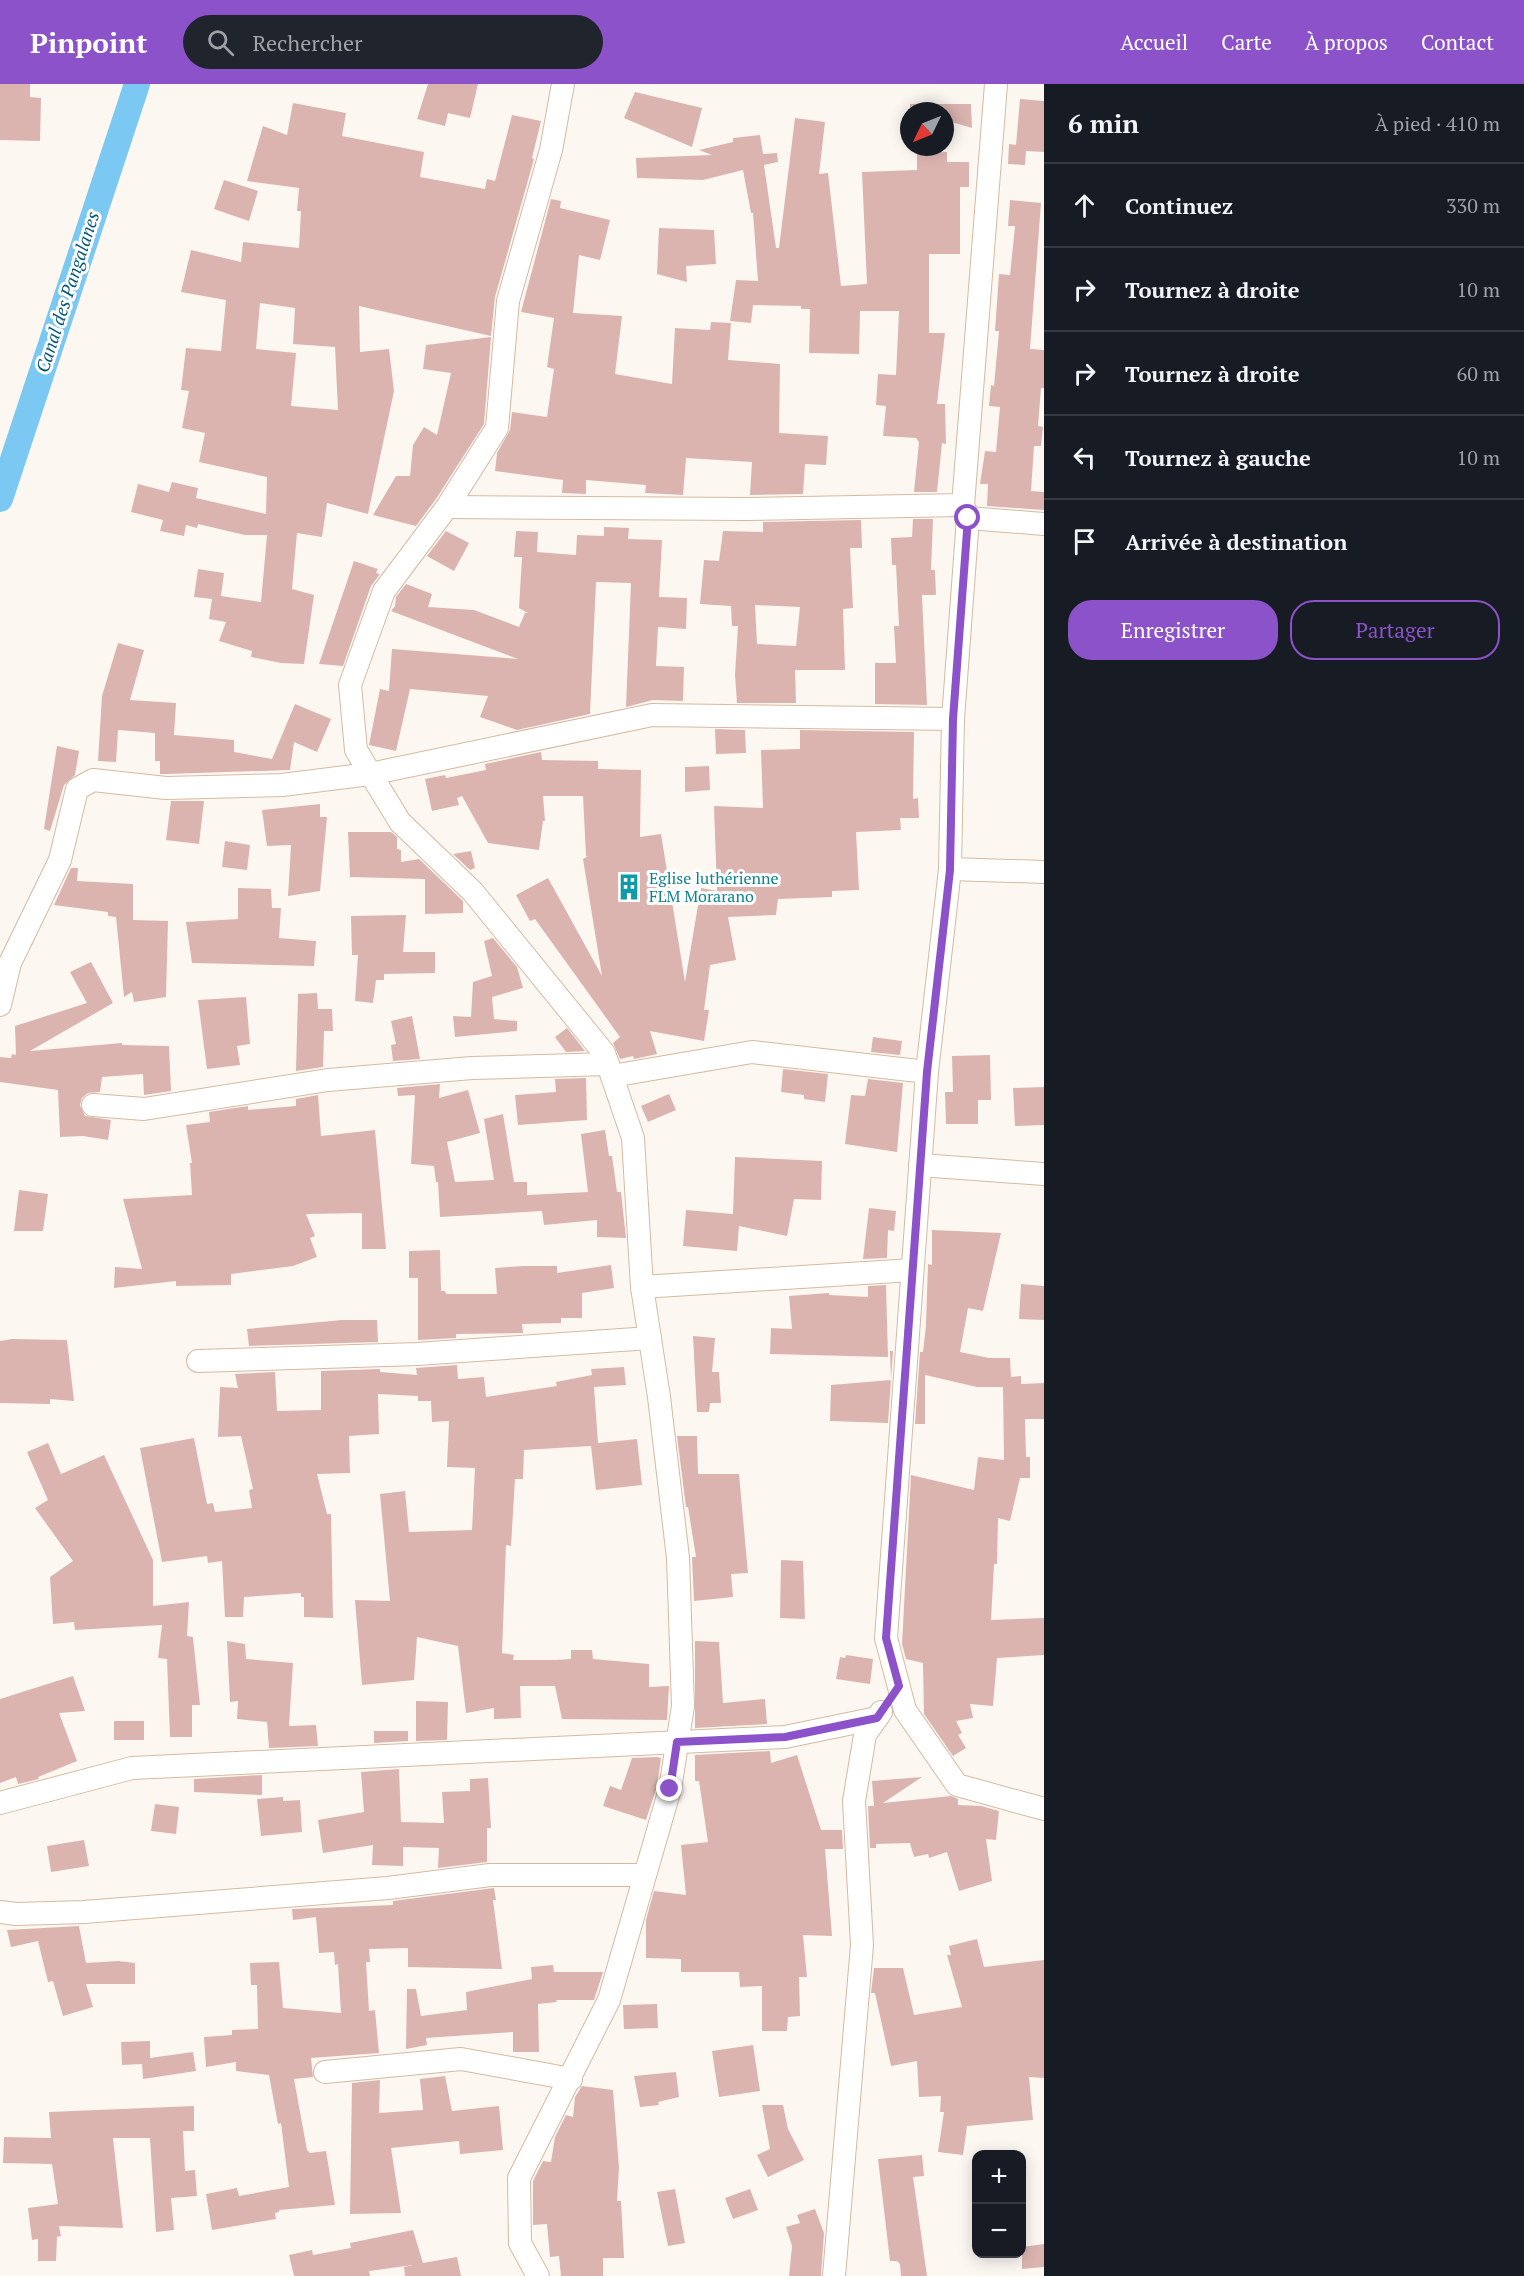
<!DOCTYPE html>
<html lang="fr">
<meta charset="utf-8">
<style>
body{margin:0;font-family:"PT Serif",serif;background:#20242c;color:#f1f3f6}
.controls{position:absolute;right:18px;bottom:18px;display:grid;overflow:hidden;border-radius:12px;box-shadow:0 3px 15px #0003}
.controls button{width:54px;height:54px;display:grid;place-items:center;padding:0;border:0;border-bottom:2px solid #363941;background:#171b24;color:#f1f3f6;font:30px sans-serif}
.compass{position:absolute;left:900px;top:18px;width:54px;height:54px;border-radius:50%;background:#171b24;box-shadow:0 3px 15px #0003;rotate:227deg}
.stop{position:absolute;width:18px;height:18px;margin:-14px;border:4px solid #8c52c9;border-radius:50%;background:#fff}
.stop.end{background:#8c52c9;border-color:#fff;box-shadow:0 2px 6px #0008}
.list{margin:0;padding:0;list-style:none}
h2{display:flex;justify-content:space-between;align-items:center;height:78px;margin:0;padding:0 24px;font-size:26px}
h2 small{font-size:20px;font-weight:400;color:#9ea1a6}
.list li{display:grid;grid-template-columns:39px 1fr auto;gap:18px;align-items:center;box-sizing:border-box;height:84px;padding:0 24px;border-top:2px solid #363941}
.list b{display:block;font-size:22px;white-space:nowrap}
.list em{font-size:20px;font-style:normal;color:#9ea1a6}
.actions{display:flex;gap:12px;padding:18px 24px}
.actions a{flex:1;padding:14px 0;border:2px solid #8c52c9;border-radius:24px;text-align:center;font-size:21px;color:#8c52c9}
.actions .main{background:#8c52c9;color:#fff}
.icon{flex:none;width:33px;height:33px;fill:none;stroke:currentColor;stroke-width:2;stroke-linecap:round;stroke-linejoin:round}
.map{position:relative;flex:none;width:1044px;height:2192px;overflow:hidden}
header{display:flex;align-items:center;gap:36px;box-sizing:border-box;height:84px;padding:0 30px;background:#8c52c9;color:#fff}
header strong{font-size:28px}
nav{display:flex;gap:33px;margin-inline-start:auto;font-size:21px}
.search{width:420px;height:54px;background:#20242c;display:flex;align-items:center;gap:15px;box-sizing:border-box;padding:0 21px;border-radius:33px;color:#9ea1a6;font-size:22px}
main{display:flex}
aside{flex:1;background:#171b24}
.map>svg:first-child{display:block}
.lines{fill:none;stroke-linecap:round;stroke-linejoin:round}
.canal{stroke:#7bc8f3;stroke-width:26}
.building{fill:#dbb4b0;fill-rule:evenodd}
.minor-casing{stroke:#d5baa1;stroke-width:24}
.minor{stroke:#fff;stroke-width:22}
.route{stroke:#8c52c9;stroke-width:8}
.labels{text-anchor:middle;stroke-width:6;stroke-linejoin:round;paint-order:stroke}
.culture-label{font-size:16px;fill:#0d838f;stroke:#fff;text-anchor:start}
.water-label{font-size:18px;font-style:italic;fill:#03597d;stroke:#fff}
</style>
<header>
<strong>Pinpoint</strong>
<div class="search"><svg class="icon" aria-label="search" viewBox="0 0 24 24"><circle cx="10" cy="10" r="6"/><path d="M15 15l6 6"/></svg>Rechercher</div>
<nav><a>Accueil</a><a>Carte</a><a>À propos</a><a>Contact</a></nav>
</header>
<main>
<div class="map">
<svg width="1044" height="2192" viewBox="0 0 1044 2192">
<rect width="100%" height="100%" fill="#fdf7f2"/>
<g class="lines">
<!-- canal -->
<path class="canal" d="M0,415L137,0"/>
</g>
<!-- building -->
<g class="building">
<path d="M0,0H30V13L41,14L40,57L0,56Z"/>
<path d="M428,0H478L470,34L448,29L445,42L417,35Z"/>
<path d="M635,8L702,24L692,63L624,34Z"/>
<path d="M1020,15L1044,17V68L1026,67L1025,81L1008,80L1009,60L1016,61Z"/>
<path d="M293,19L346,29L342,52L424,68L420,93L485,105L487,95L495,97L512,31L541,37L532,74L534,75L495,213L491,252L359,222L360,268L389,265L394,307L368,430L327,419L322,453L297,449L292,505L314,511L304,580L281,579L251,573L252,567L219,557L226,538L209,535L212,515L194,513L198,485L224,489L221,512L261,518L267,451H245L198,440L197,444L186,441L184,452L160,447L163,436L131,428L138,400L169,408L172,398L198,404L196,414L266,430L267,393L199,378L205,349L182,344L189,307L181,306L186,264L221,267L226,216L181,208L191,166L241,178L243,158L299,164L301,127H297L299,104L247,97L263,42L287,51ZM260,219L295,224L293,260L335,263L338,326L291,322L296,269L256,265Z"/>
<path d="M910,20H971L972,44L945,36V27H916L910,25Z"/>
<path d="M795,34L825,38L819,90L828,89L841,202L867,200L862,88L917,86V69L947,68V78H969V103H960V170H929V249H945L937,320H945L946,360L942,359L937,408H914L919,358L916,354L883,352L886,322L876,321L878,290L896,291L899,227H860L859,270L809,269L810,225H801V222L753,221L751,239L730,237L736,196L758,197L753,129H751L743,86L703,96L637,94L636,74L712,71L699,66L733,58V54L760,51L763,70L777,69L778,78L764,81L776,164H779Z"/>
<path d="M224,96L258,107L249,137L214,125Z"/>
<path d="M551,115L561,117L560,124L610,136L600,176L579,171L573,229L622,232L615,290L672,300L675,244L710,246L711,238L731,239L728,276L780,280L779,349L828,352L826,381L805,380L803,410L750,411L752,378L686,374L683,411L645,409L646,401L586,396V410L562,409L563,396L495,387L497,369L510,346L512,328L547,333L554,285L547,283L554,234L521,228Z"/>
<path d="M1010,116L1041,119L1030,265L1044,266V304H1041L1038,342L1043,343L1041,362H1034L1031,407L1044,408V426L987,422L988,400H980L985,367L996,368L1000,323L989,322L991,301L994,302L999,247H995L999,190L1010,191L1015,142H1008Z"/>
<path d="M659,144L714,146L716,180L686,182L687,198L657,190Z"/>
<path d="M491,253L484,340L436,415L416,442L373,431L396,392H410L413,361L424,343L437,351L451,289L423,285L426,261Z"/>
<path d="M913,435H933L931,486H935L936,511H922L927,621L875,620V579H896L894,542H899L896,481H892L891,454L912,453Z"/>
<path d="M861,436L862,464H850L853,524L843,525L845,586H795L796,619H737L735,591L738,542H732L731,522L700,520L704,476L719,477L723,447L763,448V438ZM755,521L800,523L796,562L757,560Z"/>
<path d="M604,443L629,444L628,455L662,456L659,513L687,514L686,545L658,543L656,582L684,583L683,617L653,616L626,623L631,499L596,498L590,630L517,646L480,633L488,612L410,605L396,667L369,661L380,605L389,607L392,565L518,575L391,527L395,522L396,513L406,500L432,510L428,523L474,526L519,543L525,529H528L519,524L522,473H514L516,447L538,448L537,468L576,471L577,451L604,452Z"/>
<path d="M446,447L469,459L454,487L427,472Z"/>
<path d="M354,477L378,485L376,489L380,490L371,502L343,582L319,580Z"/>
<path d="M118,559L144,566L130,616L176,619L174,651L234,656V668L272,675L295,620L331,635L317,668L294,658L290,686L167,690H160V677H155V649L118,646L116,678L98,677L102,612Z"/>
<path d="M715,645L745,646L746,669L716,670Z"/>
<path d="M800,646L914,648L913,715L918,714L919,734H900L901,746L856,748L859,806L832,807V813L778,815L776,831L728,833L736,876L710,881L704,926H709L704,957L650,947L657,970L634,975L633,972L620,975L613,959L620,953L535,835L530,837L516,811L548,794L602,892L583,775L588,772H586L583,712H543L545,737H543L539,766L488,759L462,712L457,714L459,721L432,727L425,695L445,691L446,694L486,686L485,680L541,668L542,676L598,677V685L641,686L640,753L661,750L685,898L701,804L717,807L714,722L763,724L761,666L800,665Z"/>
<path d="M57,662L79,667L75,691L64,701L50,747L44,745Z"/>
<path d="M709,682L710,706L685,708V683Z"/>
<path d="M171,717H204L199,760L166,756Z"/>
<path d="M320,720V733H327L320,807L288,812L291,761L267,762L262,726Z"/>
<path d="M348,748H391L397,753V765L401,766V778L419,775L463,817V829L425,830V795L350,793Z"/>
<path d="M225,757L250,761L247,786L222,783Z"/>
<path d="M471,767L475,784L470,786L453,770Z"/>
<path d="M71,784H78L77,797L133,800V836L168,837L166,913L134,918L132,908L124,913L116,833L108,832V828L54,821Z"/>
<path d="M238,804L271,805L272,824H281L279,854L316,857L314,882L192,879L186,838L238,835Z"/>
<path d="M406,831L403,868H435V889L384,890V896H376L373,919L355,917L358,871H352L351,832Z"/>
<path d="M493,854L517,883L523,904L492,913L494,935L517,937V947L455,953L453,932L471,933L473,898L492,892L484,857Z"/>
<path d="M91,878L113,919L30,967L122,959V961L169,962L171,1007L144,1011L143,990L102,993L100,1008L88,1009L82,1014L80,1021L85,1032L111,1036L108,1056L83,1052L60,1053L58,1006L0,998V973L11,974L12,970L16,971L15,942L87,919L70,888Z"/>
<path d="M317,909L318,925H332L333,947H324L323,983L296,987L298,910Z"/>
<path d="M246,913L250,960L237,962L240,981L207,985L198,916Z"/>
<path d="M412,932L420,975L393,977L391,961L396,960L391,937Z"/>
<path d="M567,944L585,967L566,968L555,953Z"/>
<path d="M873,953L902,957L900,971L871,968Z"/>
<path d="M990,971L991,1016H978V1040H946L945,1008H953L952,972Z"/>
<path d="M783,985L828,990L825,1018L804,1015V1011L781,1008Z"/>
<path d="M586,994L587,1036L518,1041L515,1011L556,1008L555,995Z"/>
<path d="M868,995L903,999L897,1068L845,1060L851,1011L865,1012Z"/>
<path d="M440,1000L439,1014L468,1006L480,1049L447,1058L455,1098L494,1096L484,1035L503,1030L514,1098H527V1111L588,1108L581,1050L605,1046L609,1072H612L617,1108H621L626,1154L597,1153V1136L544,1141L542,1127L440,1133L438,1098H436L434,1082L411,1080L415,1011L398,1012L397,1004Z"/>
<path d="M1044,1003V1041L1015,1042L1013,1004Z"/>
<path d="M669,1010L676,1026L648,1038L641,1022Z"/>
<path d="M318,1011L321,1052L375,1046L386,1165H362V1129L306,1130L315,1152L310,1154L317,1173L293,1182L231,1190V1201L176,1202V1197L114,1204L115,1183L142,1185L123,1115L192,1111L190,1079H192L186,1041L210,1038L209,1028L248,1022V1026L296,1022V1015Z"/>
<path d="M735,1073L822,1077L821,1116L794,1115L787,1152L739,1142L737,1167L683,1162L686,1126L733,1130Z"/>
<path d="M19,1106L48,1110L43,1147H14Z"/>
<path d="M869,1124L896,1127L894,1147L888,1146L887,1174L863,1175Z"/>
<path d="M932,1146L1001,1149L983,1227L968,1224L960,1268L989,1274H1010L1011,1293L1021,1292V1300L1044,1299V1335H1025L1026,1373H1030V1394H1020L1010,1437L998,1434L997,1480H994L991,1536L1044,1534V1571L997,1574L993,1622L970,1620L973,1634L956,1637L962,1649L958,1651L966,1664L953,1672L924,1630L923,1579L906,1575L902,1560L911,1391L974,1406L978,1373L1004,1376L1003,1303H977L925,1291V1340H915L920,1268H923L926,1241L928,1180L932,1181Z"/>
<path d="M440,1166L441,1207H445L446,1210H497L495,1184L523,1182H557V1189L611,1181L614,1204L582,1209V1234H561V1239L522,1240L523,1249L456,1250V1254L418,1256V1194H409V1167Z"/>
<path d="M1021,1200L1044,1202V1236L1019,1235Z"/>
<path d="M886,1201L888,1273L770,1270L771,1244L792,1245L789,1212L829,1209V1211L868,1213V1202Z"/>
<path d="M342,1236H377L378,1258L249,1262L247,1245Z"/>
<path d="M693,1252L715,1254L712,1288H719L721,1319H710L709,1328H697Z"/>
<path d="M12,1255L67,1256L74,1317L50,1315V1320L0,1319V1257Z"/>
<path d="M890,1267H893L888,1339L830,1337L831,1301L891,1296Z"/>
<path d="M457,1281L458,1295L484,1293L486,1313L557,1302L556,1298L592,1291L591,1285L624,1283L626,1301L594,1303L598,1359L637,1355L642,1401L596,1406L591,1362L524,1366L523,1395H515L511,1462L506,1461L502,1569L514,1571L513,1576H555L571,1575V1566H592L593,1575L649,1580V1603L669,1602L667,1636L562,1635L555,1602H520L521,1634L494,1635V1624L466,1629L458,1562L417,1553L414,1596L362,1601L355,1516L390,1517L380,1410L405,1407L409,1448L472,1446L475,1384L447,1383L449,1337L432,1338L431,1317H418V1312L378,1310L379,1350L349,1352L350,1389L317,1390L327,1430H331L333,1534L304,1533V1513H301V1509L244,1513L243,1533H225L222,1477L208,1479L207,1472L162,1478L140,1364L194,1354L207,1420L213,1419L215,1428L252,1424L249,1406L253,1405L241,1352L218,1353L220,1303L238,1304L235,1290L275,1288L277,1327L321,1326V1287L380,1285V1288L417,1291L416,1284Z"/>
<path d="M677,1352H697L698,1390H739L748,1489L731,1490L733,1513L694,1517L692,1473H696L688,1423H686Z"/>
<path d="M48,1359L61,1390L104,1371L153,1476V1522L189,1518L187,1552L193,1553L200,1621H192V1653H170L167,1575L158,1574L162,1541L75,1546L74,1538L53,1540L50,1493L73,1477L35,1424L48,1416L27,1368Z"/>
<path d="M781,1476L803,1477L805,1535L780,1534Z"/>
<path d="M227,1557L245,1560L246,1575L293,1579L289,1642L316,1641L318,1662L269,1664L267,1638L237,1635L238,1617L230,1618Z"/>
<path d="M695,1557L719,1558L723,1619L765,1615L767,1640L695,1644Z"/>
<path d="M846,1571L873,1575L870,1600L836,1595L840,1573L845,1574Z"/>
<path d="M73,1592L85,1627L59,1629L77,1677L38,1693L39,1695L18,1700L16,1693L0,1699V1615Z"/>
<path d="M416,1617L448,1618L447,1656L416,1657Z"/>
<rect x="114" y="1637" width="30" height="19"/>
<path d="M374,1647H408V1657L374,1659Z"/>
<path d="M770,1667L771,1679L797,1671L821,1746H842L843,1765H825L832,1852L803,1851L807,1893H799L800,1932L788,1933L787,1947H762V1902L740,1903L739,1888H681V1875L646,1874V1836L654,1807L686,1811L681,1761L708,1758L699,1697H695V1671Z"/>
<path d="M657,1673L661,1674L657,1702L646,1736L603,1722L610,1702L621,1706L632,1674Z"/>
<path d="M399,1685L401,1738L444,1739L442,1708L470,1707V1695L488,1694L491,1744H487V1778L438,1784L439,1764L403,1763V1782L372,1781L373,1761L323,1769L318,1736L364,1728L361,1688Z"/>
<path d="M262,1691V1711L194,1708V1695Z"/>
<path d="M922,1693L883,1719L951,1712L958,1715V1721L981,1722L999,1727L996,1756L986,1755L992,1797L959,1807L947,1768L929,1774L928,1770L914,1773L910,1759L876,1760V1764H870L868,1722H874L872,1697Z"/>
<path d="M283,1713V1717L300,1716L302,1748L261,1752L257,1715Z"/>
<path d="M155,1720L179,1723L176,1750L151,1747Z"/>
<path d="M84,1756L89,1782L51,1788L47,1762Z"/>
<path d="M494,1804L496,1816H493L502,1885L408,1883V1864L369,1865L370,1878H366L369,1927L375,1926L379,1969L311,1974L313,1993L294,1995L307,2066L310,2069L326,2067L335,2121L279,2126V2128L275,2129L276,2135L212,2146L206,2110L237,2104L239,2112L289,2103L281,2039L278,2040L269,1991L236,1987V1978L206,1983L204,1953L232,1951V1946L258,1945L257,1901H251L250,1879L279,1878L283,1924L341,1929L338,1880L335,1881L334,1868L319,1869L316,1833L293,1836L292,1825L393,1821V1817Z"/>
<path d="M79,1842L86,1879L118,1877L135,1879V1900H86L93,1923L63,1932L53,1897L48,1898L38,1857L11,1863L7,1846Z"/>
<path d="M977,1855L984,1883L1044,1876V1994L1029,1993L1033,2036L967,2042L963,2071L938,2068L944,2028H940L941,2012L919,2013L917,1977L891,1982L875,1909H871L874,1884H903L914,1931L962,1923L947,1871H951L949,1862Z"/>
<path d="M553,1881L554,1888H603L594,1916H556L557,1918L538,1920L539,1968H513V1948L426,1954L427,1961L406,1965L407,1905H416L421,1932L467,1926L466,1908L532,1895L531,1883Z"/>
<path d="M657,1920L658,1944L624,1945L623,1921Z"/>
<path d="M150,1957V1974L193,1968L196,1987L143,1995L142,1980L122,1981L121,1958Z"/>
<path d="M753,1961L760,2007L719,2013L712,1967Z"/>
<path d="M676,1988L679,2013L658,2018L659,2021L640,2023L634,1992Z"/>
<path d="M445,1992L452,2027L499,2022L503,2066L460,2070L459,2057L391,2064L401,2129L350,2130L352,1999L380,1996L379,2029L423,2026L420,1995Z"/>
<path d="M582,2002L613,2006L619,2084L617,2117H621L624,2174H603V2192H561L559,2172L550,2173L547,2140L533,2141V2097L543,2077L551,2078L555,2053L566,2031L573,2033L575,2013Z"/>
<path d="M762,2021H783L788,2045L804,2076L768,2093L757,2071L770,2065Z"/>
<path d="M194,2022V2047H183L185,2087L195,2086L197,2112L171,2114L174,2146L156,2148L150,2054H113L123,2144L59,2142L61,2152L57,2153L56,2177H38V2155L32,2156L28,2124L58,2120L52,2080L3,2079L4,2053L51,2054L49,2028Z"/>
<path d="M922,2071L924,2092L913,2093L927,2192H901L900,2180L897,2177H890L878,2075Z"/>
<path d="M675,2105L685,2159L668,2162L657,2108Z"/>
<path d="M750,2105L758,2126L733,2135L725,2114Z"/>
<path d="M815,2125L824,2149L821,2192H789L792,2162L786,2143L800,2139L797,2131Z"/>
<path d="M413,2146L423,2179L457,2173L461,2192H405L404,2183L413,2181L369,2187L370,2192H294L289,2171L312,2166L313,2171L351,2164L350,2159Z"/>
<path d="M1044,2160V2183L1022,2185V2163Z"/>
</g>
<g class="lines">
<!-- minor casing -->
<g class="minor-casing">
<g id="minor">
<path d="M996,0L963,421L968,434L953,635L950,785L927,988L886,1554L905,1626L957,1701L1044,1725"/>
<path d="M447,423L746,425L963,421"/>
<path d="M968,434L1044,440"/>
<path d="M950,785L1044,788"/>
<path d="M0,921L10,879L60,776L77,705L93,696L166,704L282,701L370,690L652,631L953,635"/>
<path d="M612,992L752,968L927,988"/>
<path d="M93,1021L144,1025L328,996L472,984L608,980"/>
<path d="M920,1081L1044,1090"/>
<path d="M642,1203L912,1186"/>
<path d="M198,1277L417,1270L650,1254"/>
<path d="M0,1719L132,1684L785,1653L877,1634"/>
<path d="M0,1828L16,1830L84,1828L388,1804L490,1791H644"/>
<path d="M325,1988L461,1975L571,1995"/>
<path d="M538,2192L520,2159L519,2094L609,1916L670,1705L683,1622L678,1474L659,1313L642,1203L633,1054L604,969L473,808L400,738L356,666L350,601L384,507L447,423L497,344L508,217L551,66L563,0"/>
<path d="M834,2192L862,1861L854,1717L865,1651L881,1628"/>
</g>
</g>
<!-- minor -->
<use href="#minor" class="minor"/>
</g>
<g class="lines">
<!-- route -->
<path class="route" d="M670,1705L677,1658L785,1653L877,1634L899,1602L886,1554L927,988L950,786L953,635L968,434"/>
</g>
<!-- icons -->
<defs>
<g id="building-bare" transform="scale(2.07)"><path d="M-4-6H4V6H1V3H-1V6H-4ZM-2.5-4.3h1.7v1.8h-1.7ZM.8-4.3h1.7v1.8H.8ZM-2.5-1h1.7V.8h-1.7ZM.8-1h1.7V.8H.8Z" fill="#0f9aa8" stroke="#fff" stroke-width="2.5" paint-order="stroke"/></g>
</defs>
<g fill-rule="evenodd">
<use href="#building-bare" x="629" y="803"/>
</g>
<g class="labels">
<!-- culture labels -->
<g class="culture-label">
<text x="649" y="800">Eglise luthérienne<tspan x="649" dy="18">FLM Morarano</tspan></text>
</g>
<!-- water labels -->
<g class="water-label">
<text transform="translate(68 208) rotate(-72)" y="6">Canal des Pangalanes</text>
</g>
</g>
</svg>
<div class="controls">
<button>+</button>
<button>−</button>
</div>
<svg class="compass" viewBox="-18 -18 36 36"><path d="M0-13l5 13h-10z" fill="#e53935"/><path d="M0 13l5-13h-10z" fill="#9ea1a6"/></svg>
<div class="stop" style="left:968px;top:434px"></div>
<div class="stop end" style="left:670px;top:1705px"></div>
</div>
<aside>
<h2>6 min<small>À pied · 410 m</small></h2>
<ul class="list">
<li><svg class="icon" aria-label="ahead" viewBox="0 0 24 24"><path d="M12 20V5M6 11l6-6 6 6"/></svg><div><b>Continuez</b></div><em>330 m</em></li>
<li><svg class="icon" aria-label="right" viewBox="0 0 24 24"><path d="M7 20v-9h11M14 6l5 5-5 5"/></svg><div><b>Tournez à droite</b></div><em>10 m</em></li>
<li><svg class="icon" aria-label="right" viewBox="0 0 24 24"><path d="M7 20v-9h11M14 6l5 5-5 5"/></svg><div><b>Tournez à droite</b></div><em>60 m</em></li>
<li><svg class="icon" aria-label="left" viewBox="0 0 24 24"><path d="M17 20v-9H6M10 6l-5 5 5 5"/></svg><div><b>Tournez à gauche</b></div><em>10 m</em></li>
<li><svg class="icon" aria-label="arrive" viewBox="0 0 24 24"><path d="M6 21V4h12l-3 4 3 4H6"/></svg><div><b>Arrivée à destination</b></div></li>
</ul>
<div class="actions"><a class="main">Enregistrer</a><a>Partager</a></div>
</aside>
</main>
